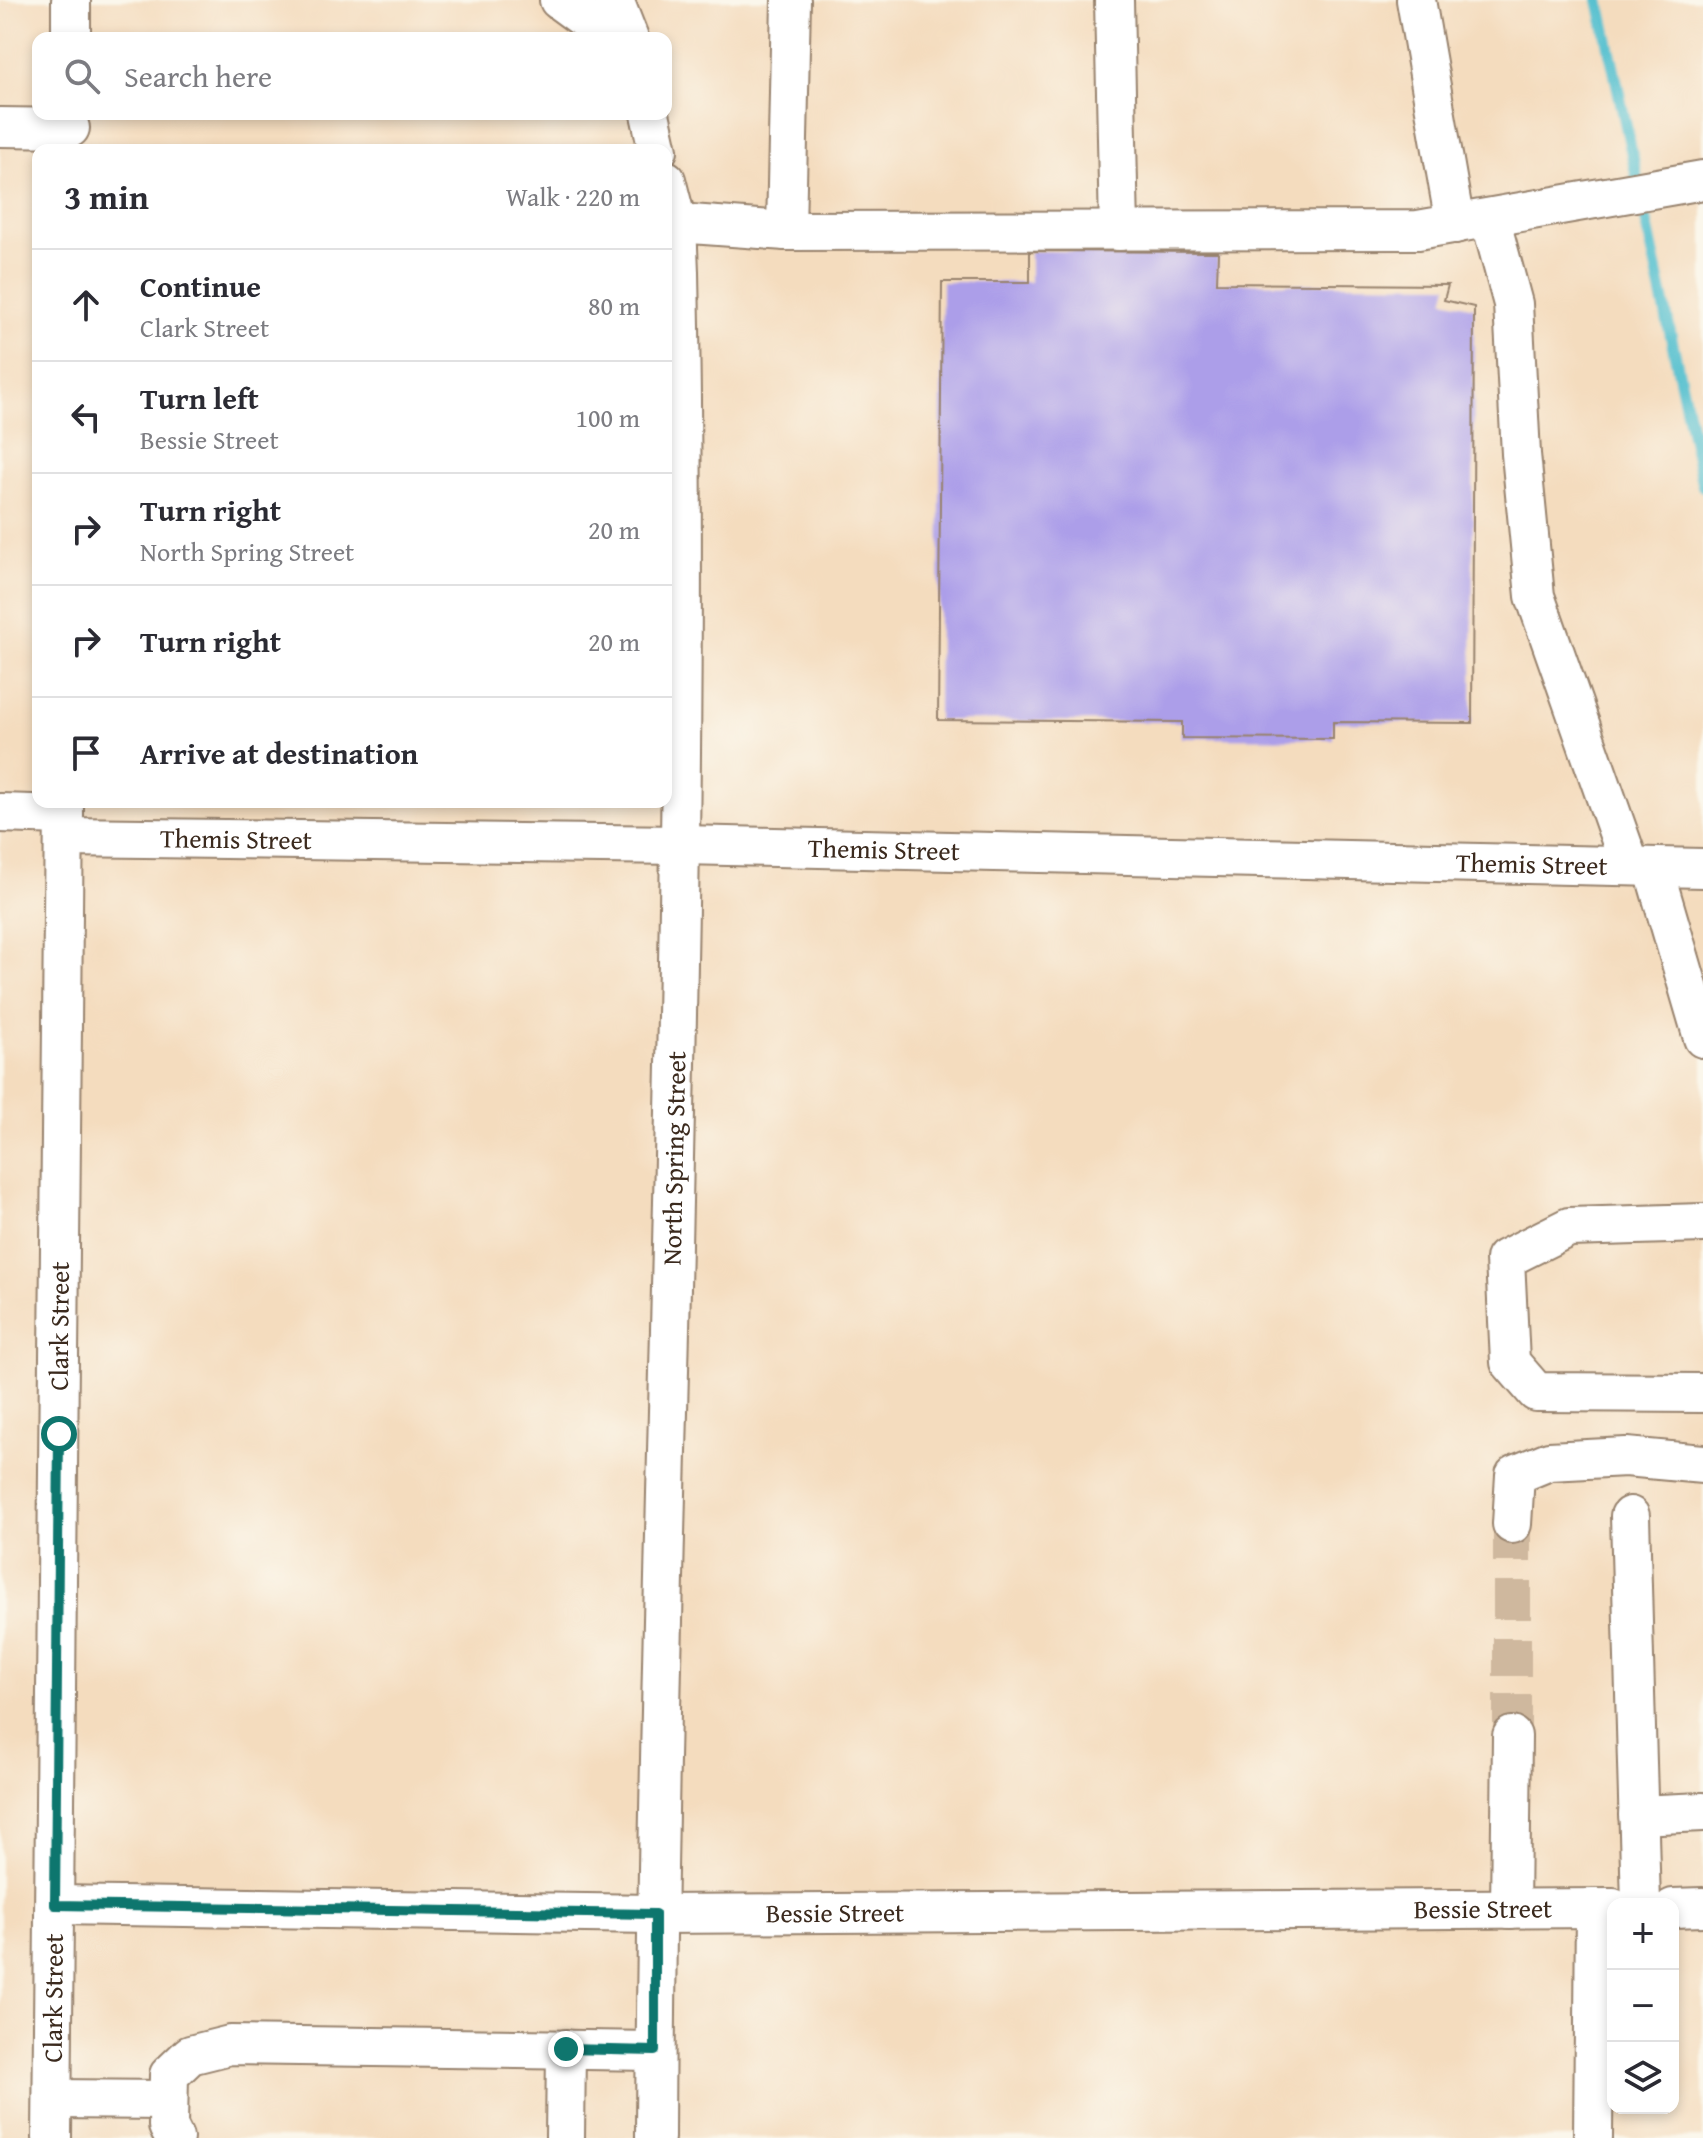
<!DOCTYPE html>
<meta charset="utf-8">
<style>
body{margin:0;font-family:"Gentium Book Plus",serif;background:#f7f7f7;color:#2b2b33}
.controls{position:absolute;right:24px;bottom:24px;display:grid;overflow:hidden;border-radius:16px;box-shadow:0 4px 12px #0003}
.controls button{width:72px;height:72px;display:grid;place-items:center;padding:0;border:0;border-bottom:2px solid #e1e1e2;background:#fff;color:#2b2b33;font:40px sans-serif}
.stop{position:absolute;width:24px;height:24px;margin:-18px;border:6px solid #0f766e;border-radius:50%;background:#fff}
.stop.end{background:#0f766e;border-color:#fff;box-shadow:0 2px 8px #0008}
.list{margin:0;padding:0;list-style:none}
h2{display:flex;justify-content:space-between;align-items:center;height:104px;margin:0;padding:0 32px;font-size:34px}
h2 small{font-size:26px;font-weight:400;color:#7c7c81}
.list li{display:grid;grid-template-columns:52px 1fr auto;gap:24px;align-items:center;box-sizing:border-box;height:112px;padding:0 32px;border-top:2px solid #e1e1e2}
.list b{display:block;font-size:30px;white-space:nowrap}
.list p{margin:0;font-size:26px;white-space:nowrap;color:#7c7c81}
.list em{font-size:26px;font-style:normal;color:#7c7c81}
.icon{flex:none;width:44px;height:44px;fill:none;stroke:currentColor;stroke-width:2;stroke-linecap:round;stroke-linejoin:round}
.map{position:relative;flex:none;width:1703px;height:2138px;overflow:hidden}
.search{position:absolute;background:#fff;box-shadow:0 4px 12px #0003;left:32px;top:32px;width:640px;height:88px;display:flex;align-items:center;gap:20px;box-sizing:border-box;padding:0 28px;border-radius:16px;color:#7c7c81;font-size:30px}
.panel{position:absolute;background:#fff;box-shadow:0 4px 12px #0003;left:32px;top:144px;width:640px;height:664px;border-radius:16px}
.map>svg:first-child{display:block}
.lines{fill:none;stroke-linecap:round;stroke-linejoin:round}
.stream{stroke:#54c0cf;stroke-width:12}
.building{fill:#ac9ee9}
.minor-tunnel{stroke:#cfb89e;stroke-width:38;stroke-dasharray:38 19;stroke-linecap:butt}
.minor-casing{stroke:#98836e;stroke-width:42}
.minor{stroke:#fff;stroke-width:38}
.route{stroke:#0f766e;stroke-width:10}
.labels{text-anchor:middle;stroke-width:6;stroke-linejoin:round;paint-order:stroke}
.street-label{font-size:26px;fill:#3b2a1e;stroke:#fbf7ec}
</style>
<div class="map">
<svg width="1703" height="2138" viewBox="0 0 1703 2138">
<rect width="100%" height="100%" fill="#fbf7ec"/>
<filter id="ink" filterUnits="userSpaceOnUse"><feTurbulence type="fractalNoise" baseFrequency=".0125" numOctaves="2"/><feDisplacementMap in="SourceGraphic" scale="16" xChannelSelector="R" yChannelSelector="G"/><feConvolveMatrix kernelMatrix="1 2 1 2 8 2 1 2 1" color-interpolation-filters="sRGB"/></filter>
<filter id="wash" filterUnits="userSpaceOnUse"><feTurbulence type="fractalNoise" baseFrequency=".006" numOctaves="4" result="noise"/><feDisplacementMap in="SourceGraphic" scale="32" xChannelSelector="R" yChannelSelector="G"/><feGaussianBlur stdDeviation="1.8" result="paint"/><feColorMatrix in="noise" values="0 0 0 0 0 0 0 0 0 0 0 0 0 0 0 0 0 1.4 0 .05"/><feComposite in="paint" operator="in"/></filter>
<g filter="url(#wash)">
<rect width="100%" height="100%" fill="#f4dcbe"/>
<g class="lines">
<!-- stream -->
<path class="stream" d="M1599,0L1703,486"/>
</g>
<g id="blocks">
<!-- building -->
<path class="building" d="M1030,251L1218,252L1217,283L1448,285L1444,300L1474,307L1472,723L1333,722V739L1182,738V722L938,720L942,282H1030Z"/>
</g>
</g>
<g filter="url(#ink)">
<use href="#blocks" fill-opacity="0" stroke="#98836e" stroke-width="2"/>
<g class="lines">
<!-- minor-tunnel -->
<path class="minor-tunnel" d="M1512,1524V1736"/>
<!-- minor casing -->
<g class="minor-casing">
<g id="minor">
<path d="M559,0L611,38"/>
<path d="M614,0L629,38"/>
<path d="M1114,0L1119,231"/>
<path d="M1416,0L1455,224"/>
<path d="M71,38V0"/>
<path d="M650,114L658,150"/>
<path d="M0,127L70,128"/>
<path d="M1490,218L1513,304L1521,454L1535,596L1630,866"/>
<path d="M677,223L786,231L1418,230L1703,180"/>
<path d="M786,231L791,0"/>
<path d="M0,813L64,815"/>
<path id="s1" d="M64,837L682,845L1703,868"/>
<path d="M1653,867L1703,1038"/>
<path d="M1703,1223L1569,1227L1505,1259L1510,1362L1536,1392L1703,1393"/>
<path d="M1630,1516L1641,1904"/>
<path d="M1512,1524L1515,1475L1549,1461L1626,1457L1703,1464"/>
<path d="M1638,1815L1703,1812"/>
<path id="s2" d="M55,1905L655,1914L1613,1908"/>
<path d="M1673,1908L1703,1907"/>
<path d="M1510,1909L1512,1736"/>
<path d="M54,2099L168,2100"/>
<path id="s3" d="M52,2138L64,802"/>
<path d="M174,2138L168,2126L169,2075L190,2055L230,2045L655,2051"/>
<path d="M565,2138L566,2049"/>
<path id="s4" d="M655,2138C658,1516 692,894 679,272L677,223L666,180"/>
<path d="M1593,2138L1595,1908"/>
</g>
</g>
<!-- minor -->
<use href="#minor" class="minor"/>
</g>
</g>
<g class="lines" filter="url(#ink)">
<!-- route -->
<path class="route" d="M59,1434L55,1905L655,1914V2051L566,2049"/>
</g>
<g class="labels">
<!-- street labels -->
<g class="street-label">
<text dy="9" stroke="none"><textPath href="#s1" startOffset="172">Themis Street</textPath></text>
<text dy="9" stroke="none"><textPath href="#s1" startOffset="820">Themis Street</textPath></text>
<text dy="9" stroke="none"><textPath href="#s1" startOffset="1468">Themis Street</textPath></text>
<text dy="9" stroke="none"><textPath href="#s4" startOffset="980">North Spring Street</textPath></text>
<text dy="9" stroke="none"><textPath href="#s3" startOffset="812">Clark Street</textPath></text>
<text dy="9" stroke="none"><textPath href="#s2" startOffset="1428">Bessie Street</textPath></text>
<text dy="9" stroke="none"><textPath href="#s2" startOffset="780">Bessie Street</textPath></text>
<text dy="9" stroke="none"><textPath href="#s3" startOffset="140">Clark Street</textPath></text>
</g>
</g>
</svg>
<div class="controls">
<button>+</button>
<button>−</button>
<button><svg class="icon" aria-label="layers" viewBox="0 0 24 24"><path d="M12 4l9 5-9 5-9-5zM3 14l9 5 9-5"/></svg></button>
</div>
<div class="stop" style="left:59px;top:1434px"></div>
<div class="stop end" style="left:566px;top:2049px"></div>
<div class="search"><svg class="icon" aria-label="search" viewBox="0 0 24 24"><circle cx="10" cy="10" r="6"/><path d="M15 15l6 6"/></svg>Search here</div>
<section class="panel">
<h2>3 min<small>Walk · 220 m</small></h2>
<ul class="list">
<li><svg class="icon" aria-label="ahead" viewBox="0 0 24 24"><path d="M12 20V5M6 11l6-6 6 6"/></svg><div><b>Continue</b><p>Clark Street</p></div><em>80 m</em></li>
<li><svg class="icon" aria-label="left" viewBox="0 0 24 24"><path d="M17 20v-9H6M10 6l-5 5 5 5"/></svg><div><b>Turn left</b><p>Bessie Street</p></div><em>100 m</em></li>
<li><svg class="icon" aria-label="right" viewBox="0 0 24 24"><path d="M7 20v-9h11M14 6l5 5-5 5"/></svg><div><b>Turn right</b><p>North Spring Street</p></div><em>20 m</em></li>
<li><svg class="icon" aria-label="right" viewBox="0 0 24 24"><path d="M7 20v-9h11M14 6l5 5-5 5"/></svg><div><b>Turn right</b></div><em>20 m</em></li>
<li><svg class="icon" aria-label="arrive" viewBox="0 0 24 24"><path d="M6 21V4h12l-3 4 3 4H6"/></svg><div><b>Arrive at destination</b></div></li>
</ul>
</section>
</div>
